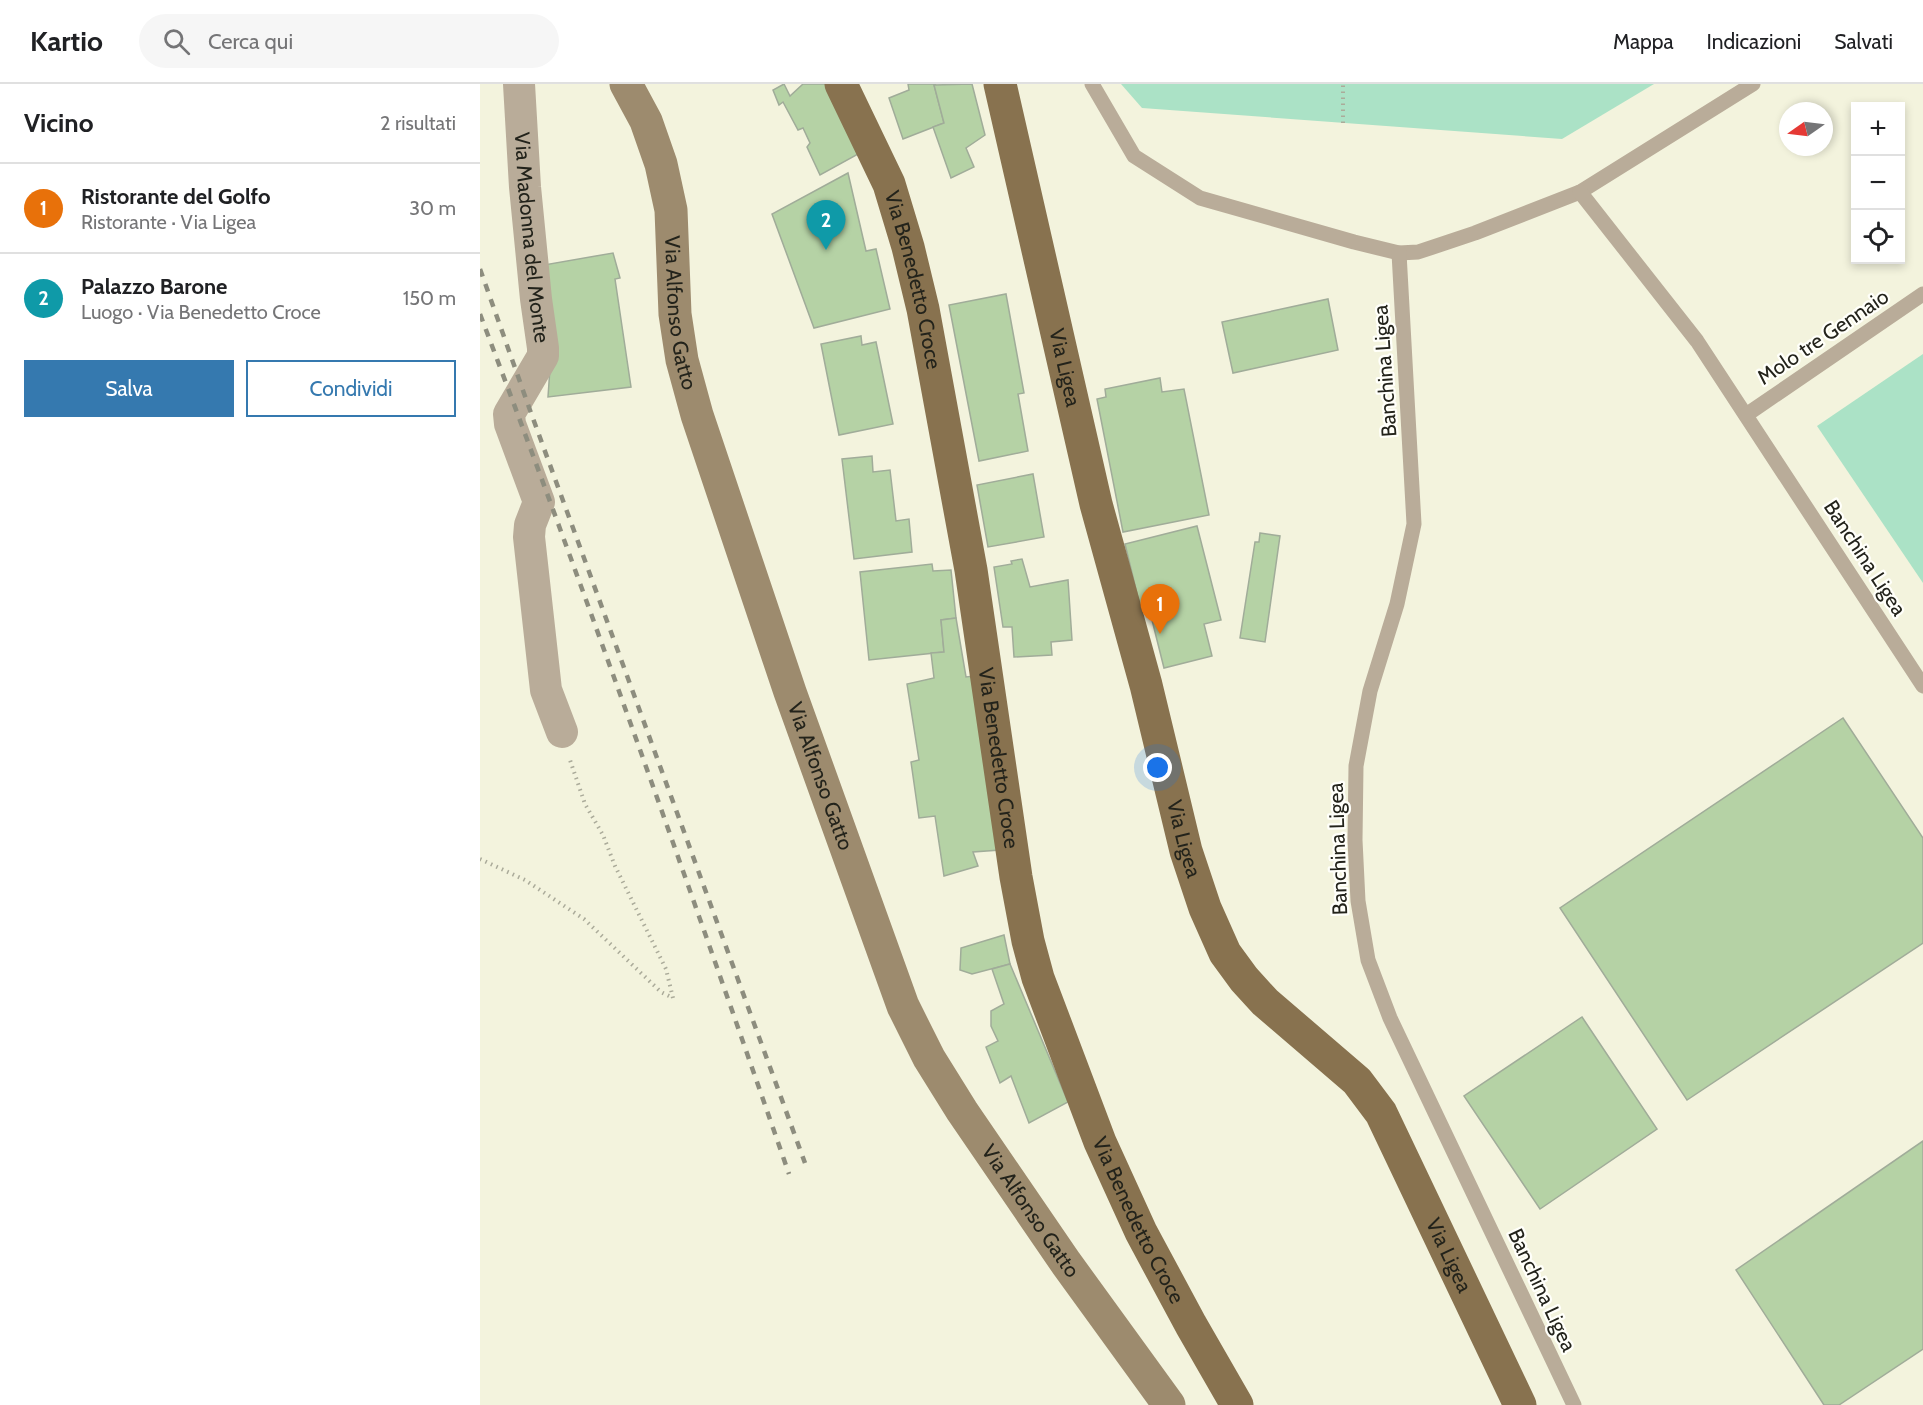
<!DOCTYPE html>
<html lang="it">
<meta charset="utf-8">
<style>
body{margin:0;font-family:Cabin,sans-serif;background:#f6f6f6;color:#202124}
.controls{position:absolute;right:18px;top:18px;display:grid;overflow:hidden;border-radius:0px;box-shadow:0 3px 9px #0003}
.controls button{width:54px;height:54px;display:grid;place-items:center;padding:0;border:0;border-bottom:2px solid #e0e0e0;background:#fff;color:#202124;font:30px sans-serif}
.compass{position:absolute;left:1299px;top:18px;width:54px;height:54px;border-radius:50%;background:#fff;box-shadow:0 3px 9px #0003;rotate:256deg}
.you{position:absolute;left:678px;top:684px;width:21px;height:21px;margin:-15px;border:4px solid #fff;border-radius:50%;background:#1a73e8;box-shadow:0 0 0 9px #1a73e833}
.badge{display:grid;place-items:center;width:39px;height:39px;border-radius:50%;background:#3579af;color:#fff;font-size:20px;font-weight:700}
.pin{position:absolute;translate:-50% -50px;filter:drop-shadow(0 2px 3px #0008)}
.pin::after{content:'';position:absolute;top:32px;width:21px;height:18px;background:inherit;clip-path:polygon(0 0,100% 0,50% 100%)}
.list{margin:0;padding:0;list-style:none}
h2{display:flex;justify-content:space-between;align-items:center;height:78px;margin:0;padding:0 24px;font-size:26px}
h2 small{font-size:20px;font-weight:400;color:#757577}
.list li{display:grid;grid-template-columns:39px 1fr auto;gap:18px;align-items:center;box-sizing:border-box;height:90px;padding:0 24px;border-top:2px solid #e0e0e0}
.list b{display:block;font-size:22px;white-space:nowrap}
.list p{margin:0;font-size:20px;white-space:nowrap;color:#757577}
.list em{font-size:20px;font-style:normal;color:#757577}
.actions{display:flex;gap:12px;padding:18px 24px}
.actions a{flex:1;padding:14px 0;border:2px solid #3579af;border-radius:0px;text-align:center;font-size:21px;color:#3579af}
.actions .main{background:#3579af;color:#fff}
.icon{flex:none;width:33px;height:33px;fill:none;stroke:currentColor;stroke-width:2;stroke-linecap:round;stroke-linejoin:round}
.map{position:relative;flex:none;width:1443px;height:1321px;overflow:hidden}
header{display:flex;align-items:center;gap:36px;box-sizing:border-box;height:84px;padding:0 30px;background:#fff;border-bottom:2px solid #e0e0e0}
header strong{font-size:28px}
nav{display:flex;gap:33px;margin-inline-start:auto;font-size:21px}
.search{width:420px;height:54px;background:#f6f6f6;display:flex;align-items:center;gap:15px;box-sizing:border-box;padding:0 21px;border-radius:33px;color:#757577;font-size:22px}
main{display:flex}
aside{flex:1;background:#fff}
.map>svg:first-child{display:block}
.water{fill:#abe2c6}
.building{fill:#b5d2a5;stroke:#a0ac99;stroke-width:1.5}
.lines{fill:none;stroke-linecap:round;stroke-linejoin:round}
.path{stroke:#abab9a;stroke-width:4;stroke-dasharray:1.5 4.5;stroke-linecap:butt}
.lane{stroke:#b9ac99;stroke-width:15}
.street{stroke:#b9ac99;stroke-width:32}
.secondary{stroke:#9d8b6e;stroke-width:33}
.primary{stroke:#88724f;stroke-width:33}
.rail{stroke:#8d8d7e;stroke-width:4.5;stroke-dasharray:8 8;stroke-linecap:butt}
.labels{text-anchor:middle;stroke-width:4.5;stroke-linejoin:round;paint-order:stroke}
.street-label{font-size:21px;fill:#23231b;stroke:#fffffa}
</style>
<header>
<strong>Kartio</strong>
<div class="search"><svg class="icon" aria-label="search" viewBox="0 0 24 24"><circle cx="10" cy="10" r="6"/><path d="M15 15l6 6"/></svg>Cerca qui</div>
<nav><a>Mappa</a><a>Indicazioni</a><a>Salvati</a></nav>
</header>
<main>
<aside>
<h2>Vicino<small>2 risultati</small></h2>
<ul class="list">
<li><span class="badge" style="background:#e8710a">1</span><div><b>Ristorante del Golfo</b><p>Ristorante · Via Ligea</p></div><em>30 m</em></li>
<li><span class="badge" style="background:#0f9aa8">2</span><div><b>Palazzo Barone</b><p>Luogo · Via Benedetto Croce</p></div><em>150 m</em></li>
</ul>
<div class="actions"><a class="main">Salva</a><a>Condividi</a></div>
</aside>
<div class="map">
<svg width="1443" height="1321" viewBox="0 0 1443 1321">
<rect width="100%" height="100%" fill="#f3f3dd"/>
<!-- water -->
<g class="water">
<path d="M641,0H1174L1082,55L662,24Z"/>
<path d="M1443,270V499L1337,342Z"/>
</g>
<!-- building -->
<g class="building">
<path d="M304,0L310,12L323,0H348L380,69L340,91L327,63L330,59L323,44L318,46L303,18L299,21L293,6Z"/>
<path d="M428,0H456L454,1L464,39L423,55L409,14L429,6Z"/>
<path d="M492,0L505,51L486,64L494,83L471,94L453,43L464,39L454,1Z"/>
<path d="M368,89L386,167L396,165L410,225L334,244L292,130Z"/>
<path d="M133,169L140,194L135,195L151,303L68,313L70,284L58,182Z"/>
<path d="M526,210L544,309L538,310L548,367L499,377L469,221Z"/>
<path d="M848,215L858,266L753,289L742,238Z"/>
<path d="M381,252L382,261L396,258L413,340L359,351L341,260Z"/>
<path d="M680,294L682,308L704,305L729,431L643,448L617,315L626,313L625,305Z"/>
<path d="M392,372L393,388L410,386L416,437L429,435L432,468L374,475L362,375Z"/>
<path d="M553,390L564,453L508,463L497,401Z"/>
<path d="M717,442L741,536L724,540L732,572L684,584L668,520L660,522L645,460Z"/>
<path d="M780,449L800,452L785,558L760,554L775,458H779Z"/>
<path d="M542,475L550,503L588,496L592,556L571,558L572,571L534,573L532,543H523L514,483L532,480L531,477Z"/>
<path d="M452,480L453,487L471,486L476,534L461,536L464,568L389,576L380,488Z"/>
<path d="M476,534L486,593L494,592L520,766L493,768L498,782L464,792L455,732L439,734L431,678L439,676L427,600L454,594L451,569L464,568L461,536Z"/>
<path d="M1363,634L1443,754V859L1207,1016L1080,824Z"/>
<path d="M524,851L530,880L492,890L480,886L481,864Z"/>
<path d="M530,880L588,1018L549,1039L531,992L520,999L506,963L518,957L511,942V927L524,920L512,885Z"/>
<path d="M1102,933L1177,1045L1060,1125L984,1012Z"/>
<path d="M1443,1057V1265L1359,1321H1344L1256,1186Z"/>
</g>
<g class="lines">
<!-- path -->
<g class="path">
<path d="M863,39V0"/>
<path d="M0,775L45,796L104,835L181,908L193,914L186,885L135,782L123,751L105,720L90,676"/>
</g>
<!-- lane -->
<g class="lane">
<path d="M612,0L654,72L720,114L874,158L919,169L938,168L995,149L1100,108L1273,0"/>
<path d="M1100,108L1217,257L1443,602"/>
<path d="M919,169L934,440L917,520L890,607L876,682L875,756L878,817L888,876L910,934L1094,1321"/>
<path d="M1266,331L1443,210"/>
</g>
<!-- street -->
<path class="street" id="s1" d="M39,0L45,103L56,215L63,264V272L29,330L30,340L59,418L50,441L49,453L66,606L82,648"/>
<!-- secondary -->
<path class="secondary" id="s2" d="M146,0L166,37L181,80L191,126L195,230L202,276L217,331L310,608L423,922L449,974L482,1027L586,1179L689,1321"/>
<!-- primary -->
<g class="primary">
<path id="s3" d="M361,0L409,100L428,163L443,225L491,486L536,793L548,857L558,894L620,1058L661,1148L711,1241L757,1321"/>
<path id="s4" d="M520,0L616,420L666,601L706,767L725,824L745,869L764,895L785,918L877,997L901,1029L1040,1321"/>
</g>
<!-- rail -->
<g class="rail">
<path d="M0,185L51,329L325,1079"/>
<path d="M0,230C108,515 209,802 309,1090"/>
</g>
</g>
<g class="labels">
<!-- street labels -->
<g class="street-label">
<text dy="7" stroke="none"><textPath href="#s1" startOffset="154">Via Madonna del Monte</textPath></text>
<text dy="7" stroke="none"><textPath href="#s3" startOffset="210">Via Benedetto Croce</textPath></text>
<text dy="7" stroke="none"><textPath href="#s2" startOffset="238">Via Alfonso Gatto</textPath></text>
<text transform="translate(1343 253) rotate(-34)" y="7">Molo tre Gennaio</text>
<text dy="7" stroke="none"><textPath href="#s4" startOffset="291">Via Ligea</textPath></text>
<text transform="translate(905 287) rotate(-94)" y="7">Banchina Ligea</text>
<text transform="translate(1385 474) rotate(57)" y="7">Banchina Ligea</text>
<text dy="7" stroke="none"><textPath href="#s3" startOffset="696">Via Benedetto Croce</textPath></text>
<text dy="7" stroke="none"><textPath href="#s2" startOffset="724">Via Alfonso Gatto</textPath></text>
<text dy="7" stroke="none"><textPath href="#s4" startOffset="777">Via Ligea</textPath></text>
<text transform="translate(858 765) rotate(-92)" y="7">Banchina Ligea</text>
<text dy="7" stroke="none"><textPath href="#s2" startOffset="1210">Via Alfonso Gatto</textPath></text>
<text dy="7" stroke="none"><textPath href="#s3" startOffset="1182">Via Benedetto Croce</textPath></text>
<text dy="7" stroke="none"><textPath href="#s4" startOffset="1281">Via Ligea</textPath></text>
<text transform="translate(1062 1206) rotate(65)" y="7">Banchina Ligea</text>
</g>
</g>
</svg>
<div class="controls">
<button>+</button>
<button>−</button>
<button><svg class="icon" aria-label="locate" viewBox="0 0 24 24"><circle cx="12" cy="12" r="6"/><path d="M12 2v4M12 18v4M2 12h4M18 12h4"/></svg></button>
</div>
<svg class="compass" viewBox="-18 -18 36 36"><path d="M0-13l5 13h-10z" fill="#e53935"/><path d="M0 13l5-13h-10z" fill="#757577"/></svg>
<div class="you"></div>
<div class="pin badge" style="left:680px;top:550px;background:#e8710a">1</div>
<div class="pin badge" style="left:346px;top:166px;background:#0f9aa8">2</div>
</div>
</main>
